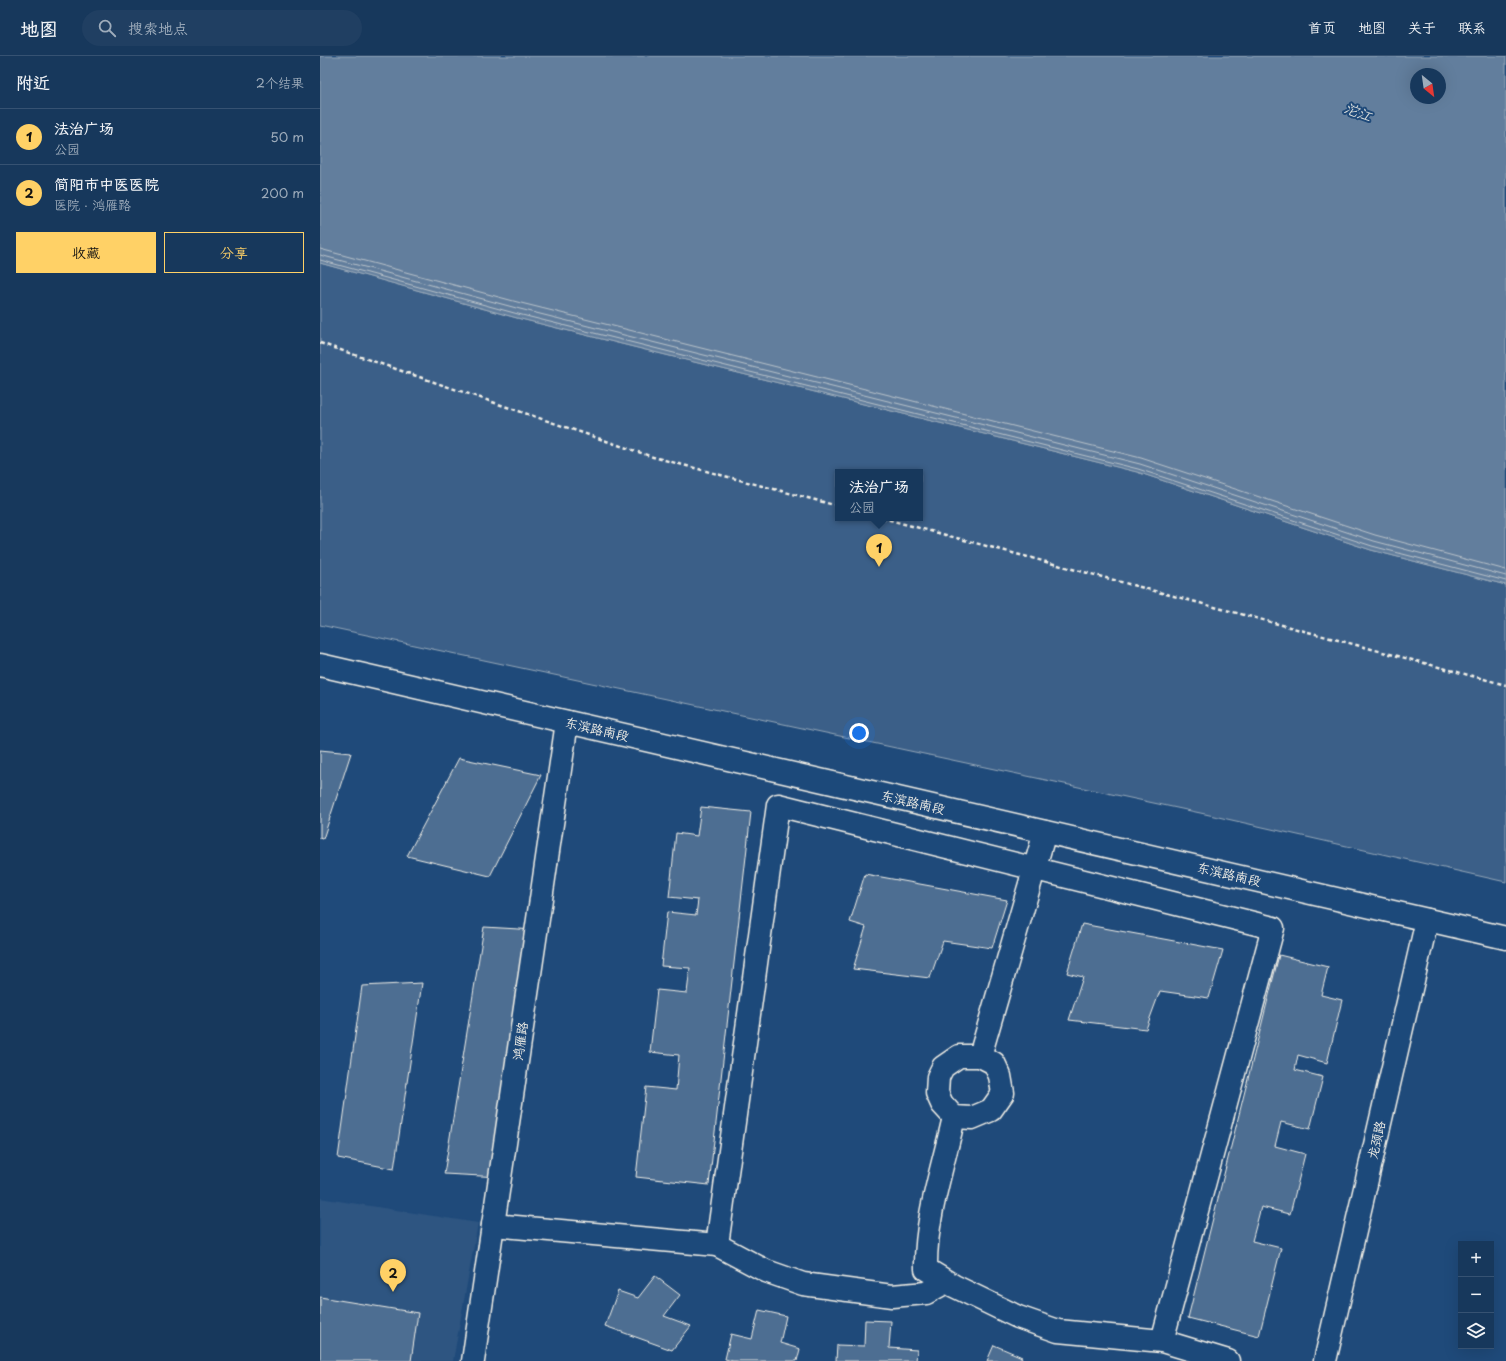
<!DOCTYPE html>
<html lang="zh">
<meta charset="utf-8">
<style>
body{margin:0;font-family:"Playpen Sans","LXGW WenKai TC",sans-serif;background:#203f62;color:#f1f3f6}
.controls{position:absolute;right:12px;bottom:12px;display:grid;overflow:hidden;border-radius:0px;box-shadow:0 4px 16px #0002}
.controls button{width:36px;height:36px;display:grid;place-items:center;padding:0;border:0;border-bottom:1px solid #365272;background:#17385c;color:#f1f3f6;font:20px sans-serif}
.compass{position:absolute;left:1090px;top:12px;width:36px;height:36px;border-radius:50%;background:#17385c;box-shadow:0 4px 16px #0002;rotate:151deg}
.you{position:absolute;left:539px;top:677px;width:14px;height:14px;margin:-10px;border:3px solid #fff;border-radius:50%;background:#1a73e8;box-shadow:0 0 0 6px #1a73e833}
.badge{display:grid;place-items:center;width:26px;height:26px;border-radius:50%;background:#ffd166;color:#111;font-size:13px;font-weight:700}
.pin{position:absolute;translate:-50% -33px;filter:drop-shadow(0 1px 2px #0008)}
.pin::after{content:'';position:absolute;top:21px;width:14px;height:12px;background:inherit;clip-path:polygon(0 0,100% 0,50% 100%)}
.popup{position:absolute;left:515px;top:413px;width:88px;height:52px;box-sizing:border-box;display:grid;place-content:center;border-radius:0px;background:#17385c;filter:drop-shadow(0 1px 3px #0005);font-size:13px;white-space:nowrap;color:#9eacbb}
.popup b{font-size:15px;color:#f1f3f6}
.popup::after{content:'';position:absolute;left:50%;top:100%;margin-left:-8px;border:8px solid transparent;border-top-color:#17385c}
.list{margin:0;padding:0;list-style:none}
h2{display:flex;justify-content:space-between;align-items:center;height:52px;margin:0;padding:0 16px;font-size:17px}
h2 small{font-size:13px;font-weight:400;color:#9eacbb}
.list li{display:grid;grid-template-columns:26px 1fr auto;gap:12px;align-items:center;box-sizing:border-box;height:56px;padding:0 16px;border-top:1px solid #365272}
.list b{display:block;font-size:15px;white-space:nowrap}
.list p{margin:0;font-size:13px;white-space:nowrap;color:#9eacbb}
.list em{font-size:13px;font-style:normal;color:#9eacbb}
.actions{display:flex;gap:8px;padding:12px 16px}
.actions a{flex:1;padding:9px 0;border:1px solid #ffd166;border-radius:0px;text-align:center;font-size:14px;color:#ffd166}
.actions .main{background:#ffd166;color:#111}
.icon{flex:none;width:22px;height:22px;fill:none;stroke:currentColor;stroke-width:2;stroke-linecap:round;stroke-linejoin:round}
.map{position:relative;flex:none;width:1186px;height:1305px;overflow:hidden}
header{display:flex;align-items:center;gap:24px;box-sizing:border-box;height:56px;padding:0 20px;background:#17385c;border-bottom:1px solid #365272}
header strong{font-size:19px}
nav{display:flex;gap:22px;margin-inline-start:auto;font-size:14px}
.search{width:280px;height:36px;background:#203f62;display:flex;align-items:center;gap:10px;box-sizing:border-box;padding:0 14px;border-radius:22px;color:#9eacbb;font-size:15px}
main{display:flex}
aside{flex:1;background:#17385c}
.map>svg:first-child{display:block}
.built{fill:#2d5581}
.green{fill:#3a5f88;stroke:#97a8b8;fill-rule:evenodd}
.water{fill:#627e9d;stroke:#9cacbb;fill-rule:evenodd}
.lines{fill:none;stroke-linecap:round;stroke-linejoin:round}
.shore{stroke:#bac3ca;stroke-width:1}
.building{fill:#4d6e92;stroke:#f4f1e8}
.minor-casing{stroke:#f4f1e8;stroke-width:25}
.tertiary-casing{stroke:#f4f1e8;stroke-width:25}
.secondary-casing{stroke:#f4f1e8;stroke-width:25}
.path{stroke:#f4f1e8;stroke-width:2.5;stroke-dasharray:4 3;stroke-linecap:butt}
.minor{stroke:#1f4a7a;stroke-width:22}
.tertiary{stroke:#1f4a7a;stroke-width:22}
.secondary{stroke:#1f4a7a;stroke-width:22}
.labels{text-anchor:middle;stroke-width:4;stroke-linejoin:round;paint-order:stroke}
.street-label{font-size:13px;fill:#f4f1e8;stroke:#1f4a7a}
.water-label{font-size:14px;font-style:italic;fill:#dee0dd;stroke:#1f4a7a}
</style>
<header>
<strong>地图</strong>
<div class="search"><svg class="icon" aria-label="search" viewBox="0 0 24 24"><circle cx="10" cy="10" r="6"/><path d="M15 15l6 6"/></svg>搜索地点</div>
<nav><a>首页</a><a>地图</a><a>关于</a><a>联系</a></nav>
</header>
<main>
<aside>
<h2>附近<small>2个结果</small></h2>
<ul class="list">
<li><span class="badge">1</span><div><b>法治广场</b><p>公园</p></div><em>50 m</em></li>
<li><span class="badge">2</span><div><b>简阳市中医医院</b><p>医院 · 鸿雁路</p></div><em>200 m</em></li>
</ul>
<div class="actions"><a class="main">收藏</a><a>分享</a></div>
</aside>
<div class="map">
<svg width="1186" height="1305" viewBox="0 0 1186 1305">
<rect width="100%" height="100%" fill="#1f4a7a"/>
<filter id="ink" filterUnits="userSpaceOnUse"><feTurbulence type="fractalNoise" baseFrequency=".025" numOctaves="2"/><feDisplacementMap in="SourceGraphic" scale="8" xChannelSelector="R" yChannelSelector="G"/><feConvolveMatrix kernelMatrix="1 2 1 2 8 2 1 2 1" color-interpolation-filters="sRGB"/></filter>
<g filter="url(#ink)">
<!-- built -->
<path class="built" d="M0,1142L158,1167L133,1305H0Z"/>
<!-- green -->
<path class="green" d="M0,207L197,262L817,416L1051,494L1186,529V826L885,758L0,569ZM518,416H600V462H518Z"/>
<!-- water -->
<path class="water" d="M0,0H1186V529L1051,494L817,416L197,262L0,207ZM1096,18H1120V42H1096Z"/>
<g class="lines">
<!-- shore -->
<g class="shore">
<path d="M0,193L201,247L821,402L1055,479L1186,514"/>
<path d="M0,199L200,253L820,408L1054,485L1186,520"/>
<path d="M0,204L198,258L818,413L1052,490L1186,525"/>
</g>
</g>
<!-- building -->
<g class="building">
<path d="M0,694L31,697L3,783L0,782Z"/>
<path d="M139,702L221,719L170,820L87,800Z"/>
<path d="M381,751L431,756L389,1129L316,1121L326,1031L356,1034L359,999L330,996L337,934L367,937L370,912L341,910L347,856L376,859L378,844L349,841L356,777L377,780Z"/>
<path d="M545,818L687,844L672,892L623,885L610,922L533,913L546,871L530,866Z"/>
<path d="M762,868L903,894L889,942L840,935L826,973L749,964L763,921L747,917Z"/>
<path d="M164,871L216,874L180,1121L124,1118Z"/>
<path d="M959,899L1008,911L1001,939L1022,944L1007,1007L978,999L975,1014L1003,1021L990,1073L961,1066L955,1090L985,1098L970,1158L941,1151L932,1185L961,1192L939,1280L868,1262Z"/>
<path d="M102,927L74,1113L18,1102L42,930Z"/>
<path d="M335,1220L360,1239L344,1260L371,1270L352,1294L285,1270L298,1235L318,1242Z"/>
<path d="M0,1241L98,1257L91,1305H0Z"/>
<path d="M439,1254L466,1260L460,1287L480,1293L477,1305H413L405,1303L411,1278L432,1283Z"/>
<path d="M545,1264L571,1265L569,1292L597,1294L596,1305H516L517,1289L544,1290Z"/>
<path d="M674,1289L702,1301L700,1305H667Z"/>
</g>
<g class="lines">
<!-- minor casing -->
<g class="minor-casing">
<g id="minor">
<path d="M660,1000H639L623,1011L618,1021L617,1037L622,1048L634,1061L652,1062L671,1054L683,1037L680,1020L674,1007L660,1000L725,776"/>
<path d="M634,1061C623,1111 605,1162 606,1213L634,1230L698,1261L738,1275L842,1285L908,1305"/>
<path d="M173,1169L397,1189"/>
<path d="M626,1226L606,1237L572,1240L483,1228L446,1215L397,1189L458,749L953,872L842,1285"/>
</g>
</g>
<!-- tertiary casing -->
<g class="tertiary-casing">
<path id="tertiary" d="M153,1305L247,666"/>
</g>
<!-- secondary casing -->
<g class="secondary-casing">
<g id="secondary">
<path d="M0,609L1186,882"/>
<path d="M1005,1305L1107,864"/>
</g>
</g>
<!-- path -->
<g class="path">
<path d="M0,287L333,401L518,450"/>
<path d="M562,462L1186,629"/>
</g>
<!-- minor -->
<use href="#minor" class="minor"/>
<!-- tertiary -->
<use href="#tertiary" class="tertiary"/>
<!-- secondary -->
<use href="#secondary" class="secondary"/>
</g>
</g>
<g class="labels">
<!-- street labels -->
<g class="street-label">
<text transform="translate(277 673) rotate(13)" y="5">东滨路南段</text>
<text transform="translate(593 746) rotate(13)" y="5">东滨路南段</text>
<text transform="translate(909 818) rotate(13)" y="5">东滨路南段</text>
<text transform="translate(200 985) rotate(-82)" y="5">鸿雁路</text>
<text transform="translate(1056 1084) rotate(-77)" y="5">龙颈路</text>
</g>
<!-- water labels -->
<g class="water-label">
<text transform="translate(1038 56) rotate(21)" y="5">沱江</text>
</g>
</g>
</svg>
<div class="controls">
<button>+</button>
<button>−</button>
<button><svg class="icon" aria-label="layers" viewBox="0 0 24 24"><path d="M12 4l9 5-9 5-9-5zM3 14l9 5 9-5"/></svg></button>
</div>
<svg class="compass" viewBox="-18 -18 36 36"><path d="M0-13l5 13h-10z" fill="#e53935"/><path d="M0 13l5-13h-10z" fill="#9eacbb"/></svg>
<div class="you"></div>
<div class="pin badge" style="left:559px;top:511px">1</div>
<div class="popup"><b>法治广场</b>公园</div>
<div class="pin badge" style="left:73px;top:1236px">2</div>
</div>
</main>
